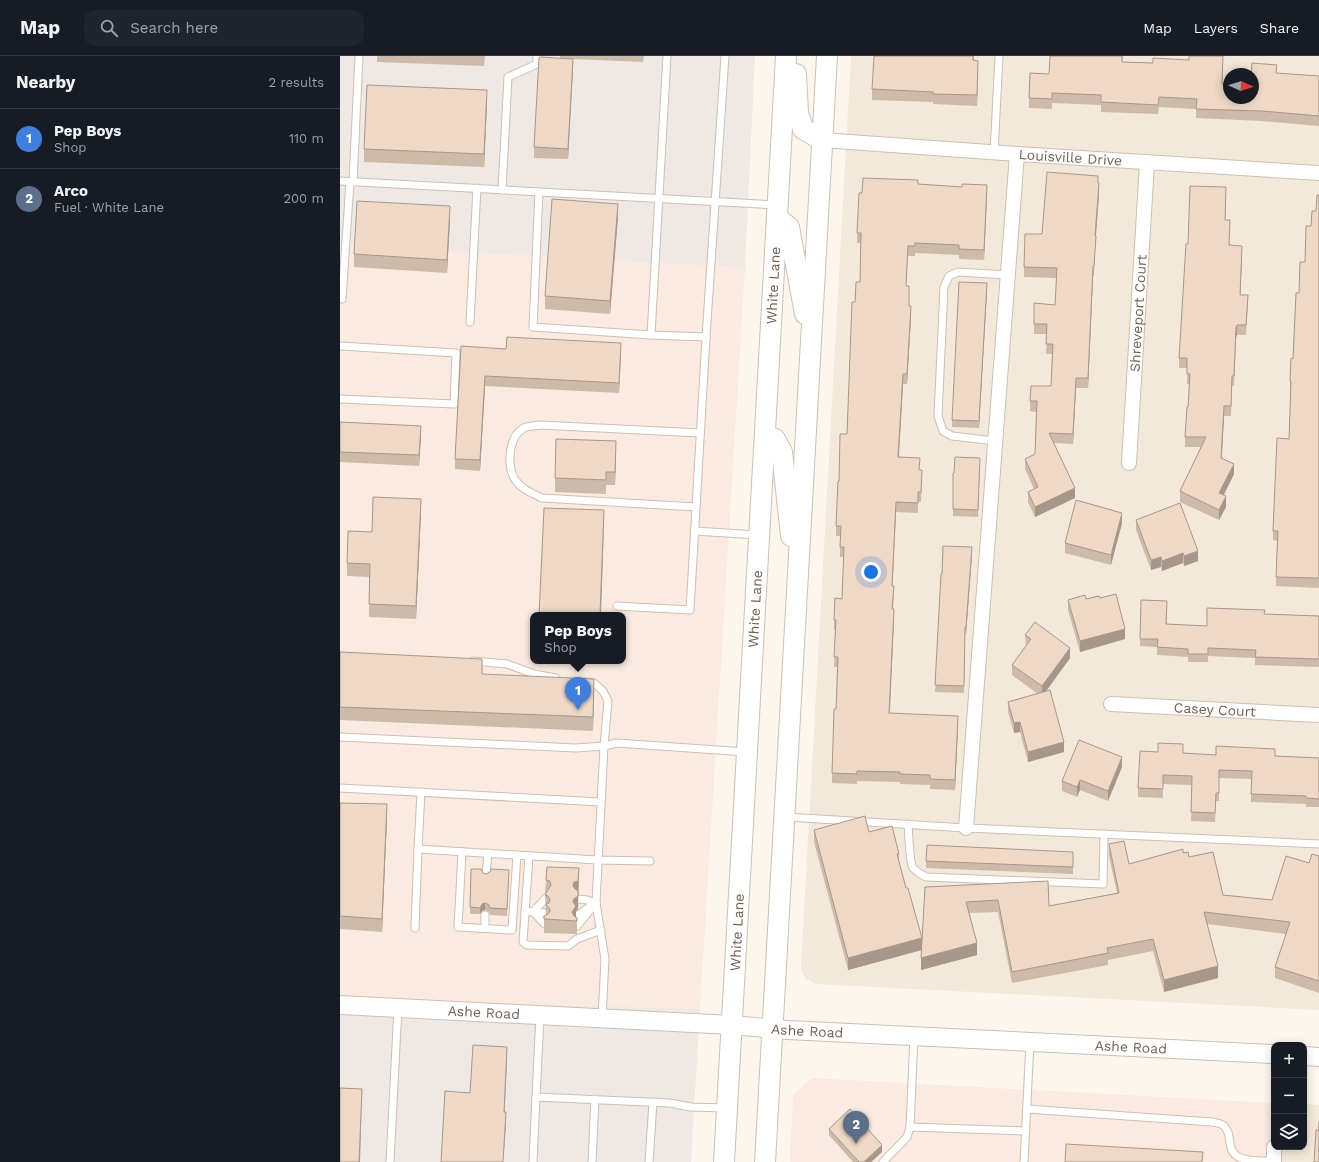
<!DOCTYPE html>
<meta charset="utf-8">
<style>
body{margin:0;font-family:"Work Sans",sans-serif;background:#20242c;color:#f1f3f6}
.controls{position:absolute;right:12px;bottom:12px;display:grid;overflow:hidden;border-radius:8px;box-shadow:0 2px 10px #0003}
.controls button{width:36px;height:36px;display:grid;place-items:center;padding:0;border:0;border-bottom:1px solid #363941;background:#171b24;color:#f1f3f6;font:20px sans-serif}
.compass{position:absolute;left:883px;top:12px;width:36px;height:36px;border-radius:50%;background:#171b24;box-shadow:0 2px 10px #0003;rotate:93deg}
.you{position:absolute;left:531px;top:516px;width:14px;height:14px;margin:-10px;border:3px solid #fff;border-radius:50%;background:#1a73e8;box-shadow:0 0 0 6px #1a73e833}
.badge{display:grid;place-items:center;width:26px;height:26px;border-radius:50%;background:#dc7e5a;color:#fff;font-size:13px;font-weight:700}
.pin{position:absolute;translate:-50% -33px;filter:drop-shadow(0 1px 2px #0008)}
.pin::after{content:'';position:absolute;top:21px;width:14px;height:12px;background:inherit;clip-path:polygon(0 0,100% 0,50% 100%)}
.popup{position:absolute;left:190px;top:556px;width:96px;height:52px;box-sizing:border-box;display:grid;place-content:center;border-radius:8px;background:#171b24;filter:drop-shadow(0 1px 3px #0005);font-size:13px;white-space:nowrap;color:#9ea1a6}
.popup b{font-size:15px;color:#f1f3f6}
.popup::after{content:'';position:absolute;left:50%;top:100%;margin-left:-8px;border:8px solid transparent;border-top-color:#171b24}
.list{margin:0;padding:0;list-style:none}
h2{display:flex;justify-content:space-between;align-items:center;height:52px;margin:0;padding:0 16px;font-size:17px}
h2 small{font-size:13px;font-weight:400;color:#9ea1a6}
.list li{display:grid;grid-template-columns:26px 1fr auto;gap:12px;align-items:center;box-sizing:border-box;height:60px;padding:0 16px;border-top:1px solid #363941}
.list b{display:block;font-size:15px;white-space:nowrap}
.list p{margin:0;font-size:13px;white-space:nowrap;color:#9ea1a6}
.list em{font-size:13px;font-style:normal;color:#9ea1a6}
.icon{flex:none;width:22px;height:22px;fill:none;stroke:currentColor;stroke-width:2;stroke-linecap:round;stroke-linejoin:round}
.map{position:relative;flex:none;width:979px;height:1106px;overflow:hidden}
header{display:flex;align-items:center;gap:24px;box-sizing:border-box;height:56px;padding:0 20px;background:#171b24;border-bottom:1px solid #363941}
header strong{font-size:19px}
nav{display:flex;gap:22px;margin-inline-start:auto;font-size:14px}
.search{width:280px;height:36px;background:#20242c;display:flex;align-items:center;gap:10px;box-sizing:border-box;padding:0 14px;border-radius:12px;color:#9ea1a6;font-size:15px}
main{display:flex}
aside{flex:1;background:#171b24}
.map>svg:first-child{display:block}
.residential{fill:#f3e9da;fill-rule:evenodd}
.commercial{fill:#fbeae0;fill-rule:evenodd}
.industrial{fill:#eee9e4}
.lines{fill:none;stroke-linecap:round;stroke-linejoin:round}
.service-casing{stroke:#cebfb1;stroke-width:9}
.minor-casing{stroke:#cebfb1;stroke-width:16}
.tertiary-casing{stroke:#cebfb1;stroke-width:20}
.secondary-casing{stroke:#d0c0af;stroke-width:22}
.service{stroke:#fff;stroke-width:7}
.minor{stroke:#fff;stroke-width:14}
.tertiary{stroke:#fff;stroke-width:18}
.secondary{stroke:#fff;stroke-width:20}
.wall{fill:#cebaa9}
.shaded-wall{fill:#a7978a}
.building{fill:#efd8c5;stroke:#a7978a}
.labels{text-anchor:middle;stroke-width:3.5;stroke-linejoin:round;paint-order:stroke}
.street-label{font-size:14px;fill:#765f4f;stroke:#fefaf2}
</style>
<header>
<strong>Map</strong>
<div class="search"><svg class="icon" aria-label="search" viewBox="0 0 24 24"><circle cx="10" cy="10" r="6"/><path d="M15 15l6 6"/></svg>Search here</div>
<nav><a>Map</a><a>Layers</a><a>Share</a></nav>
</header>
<main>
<aside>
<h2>Nearby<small>2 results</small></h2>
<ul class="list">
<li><span class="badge" style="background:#3f7fe0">1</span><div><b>Pep Boys</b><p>Shop</p></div><em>110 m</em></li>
<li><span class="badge" style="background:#5c6f8a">2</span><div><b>Arco</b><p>Fuel · White Lane</p></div><em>200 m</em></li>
</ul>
</aside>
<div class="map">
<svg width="979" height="1106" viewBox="0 0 979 1106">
<rect width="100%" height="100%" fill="#fcf6ec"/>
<!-- residential -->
<g class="residential">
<path d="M511,0H979V954L476,928L466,923L462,917L461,910ZM889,18H913V42H889Z"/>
<path d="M932,1047H934V1091H964V1048L979,1049V1106H927Z"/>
</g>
<!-- commercial -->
<g class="commercial">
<path d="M0,189L405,212L360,953L0,943ZM193,559H283V605H193Z"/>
<path d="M472,1022L932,1047L927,1106H450L453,1039Z"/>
</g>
<!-- industrial -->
<g class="industrial">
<path d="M0,0H415L405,212L0,189Z"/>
<path d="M0,943L360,953L351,1106H0Z"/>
</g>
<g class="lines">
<!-- service casing -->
<g class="service-casing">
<g id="service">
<path d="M327,0L311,279L366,281L385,0"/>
<path d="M654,97L659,0"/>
<path d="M0,125L436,149"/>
<path d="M13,126L19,0"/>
<path d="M162,134L168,21L197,8V0"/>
<path d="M199,136L193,271L311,279"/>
<path d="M0,243H2L10,126"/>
<path d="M130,266L137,132"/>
<path d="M0,290L116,297L114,348L0,343"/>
<path d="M655,385L612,380L603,375L598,360L604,231L609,220L618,216L668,219"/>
<path d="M356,451L202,442C192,437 183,434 176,425C166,413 168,380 184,372C188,370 195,370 200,369L360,377"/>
<path d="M354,475L418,479"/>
<path d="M277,550L350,554L366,281"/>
<path d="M133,605L167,608L194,618L216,622"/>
<path d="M245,626L254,627L263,635L268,645L264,690L256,847L265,903L262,962"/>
<path d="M0,681L236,692L264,690L277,687L406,696"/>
<path d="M0,732L261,746"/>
<path d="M81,736L78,793L257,804L310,805"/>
<path d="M446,761L626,772L979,788"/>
<path d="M568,768C569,777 569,806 573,812C577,816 582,819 586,821L763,828L764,778"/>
<path d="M122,796L118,871L172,874L177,799"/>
<path d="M189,800L183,886L187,889L228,890L237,883L261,874"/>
<path d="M146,820L148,797"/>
<path d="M238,843L247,844L256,847"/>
<path d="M185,855L193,856L206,842"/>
<path d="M193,856L205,868"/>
<path d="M193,856L205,857"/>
<path d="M238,859L251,850"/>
<path d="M237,870L256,847"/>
<path d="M75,872L78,793"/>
<path d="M145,872V859"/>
<path d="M200,960L196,1041L329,1047L351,1051L386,1052"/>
<path d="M687,1053L872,1066C876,1067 881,1067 884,1070C893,1078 886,1093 897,1100C904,1106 924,1105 934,1105"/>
<path d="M570,1071L686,1075"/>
<path d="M50,1106L58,952"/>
<path d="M193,1106L196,1041"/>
<path d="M252,1106L255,1043"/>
<path d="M309,1106L313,1046"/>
<path d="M543,1106L567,1081L570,1071L574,980"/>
<path d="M684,1106L690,986"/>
</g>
</g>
<!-- minor casing -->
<g class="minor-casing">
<g id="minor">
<path id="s1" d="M482,84L677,98L979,117"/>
<path id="s2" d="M789,407L807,107"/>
<path id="s3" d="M771,648L979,659"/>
<path d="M626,772L677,98"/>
<path d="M934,1106V1091"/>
</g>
</g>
<!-- tertiary casing -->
<g class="tertiary-casing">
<g id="tertiary">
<path id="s4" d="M0,949L392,969L448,974L934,998"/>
<path d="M964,1000L979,1001"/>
</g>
</g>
<!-- secondary casing -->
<g class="secondary-casing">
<g id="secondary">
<path d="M456,18L458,57L463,73L482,84"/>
<path d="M437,162L449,171L465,258"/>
<path d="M425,379L435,383L442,396L451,480"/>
<path id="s5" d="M384,1106L446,0"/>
<path d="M425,1106L487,0"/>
</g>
</g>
<!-- service -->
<use href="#service" class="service"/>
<!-- minor -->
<use href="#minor" class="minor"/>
<!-- tertiary -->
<use href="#tertiary" class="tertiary"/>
<!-- secondary -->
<use href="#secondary" class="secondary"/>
</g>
<!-- wall -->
<g class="wall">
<path d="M37,0H145L144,10L37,6Z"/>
<path d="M220,0H304L303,6L233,3L228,103L194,102V91L220,2Z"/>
<path d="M634,0V5L638,15L637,50L593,48V46L532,44V33Z"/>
<path d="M783,0L782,6L813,7L883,0L882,28L889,42L937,17L979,20V70L922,65L856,62V53L819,51L818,58L761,56V49L712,47V53L689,52V42L709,18Z"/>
<path d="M147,47L144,111L24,106V93Z"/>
<path d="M758,127L759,138L756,180L754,220H753L748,332H736L733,388L714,387L735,442L695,461L688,446V436L694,433L685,413V403L695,398L696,356L690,355V345L711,330L712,298H706L707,278H694V268L715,249L717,222L684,221V211L702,178Z"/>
<path d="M578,128L647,139L644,204L619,203V199L575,197V200H568L566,230L571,260L567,328H563L559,401L579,414L582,424L581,446H578V457L556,456L552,530L554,540L553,553L554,563L550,657L618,670L615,734L590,733V729L560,728V726L517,725V728L492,727V717L496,653L497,611H494L495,574H494V564L502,543L504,501H500V480H496V470L499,425L507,378L515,246L520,226L521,187H517V177L522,137Z"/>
<path d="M979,139V532L936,530L937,485L933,484V475L949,383L951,335H950V325L953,303L959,237L965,206L971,170L976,155Z"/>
<path d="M886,141L885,164L890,189L902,200L900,239L908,249L906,279H897L896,282L894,330H892L891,360H884L882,402L894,418L884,439L886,451L879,464L840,446V435L861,391H845V381L848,351L849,328H847V312H839V302L848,188Z"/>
<path d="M278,161L270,258L205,253V240Z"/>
<path d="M110,163L107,217L14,211V198Z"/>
<path d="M647,234L639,372L612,371V364Z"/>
<path d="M121,290L166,293L281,297L279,337L145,330L140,415L115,413V403Z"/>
<path d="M0,366L81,380L79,410L0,406Z"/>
<path d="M276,398L275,429H266V438L215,436V422Z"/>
<path d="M640,409L638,461L613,460V417Z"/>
<path d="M81,456L76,563L29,561L30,521L7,520V507L32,476Z"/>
<path d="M796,464L858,505L844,510L843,507L822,515L821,511L811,514L796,474Z"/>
<path d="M782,467L771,509L725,497V487Z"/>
<path d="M632,498L626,578H625L624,637L595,636L602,518Z"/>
<path d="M760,542L785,583L740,596L728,554V544L746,543Z"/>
<path d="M827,553V569L867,570L925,558L979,560V611L915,609V602L868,600V606H848V601L817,599V591L800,590V583Z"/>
<path d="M685,579L730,602L705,636L724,696L688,706L680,676L674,677L668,656V646L698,638L672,619V609L686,590Z"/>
<path d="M0,596L142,618L254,636L253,675L0,664Z"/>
<path d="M818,696L843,697L876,699L935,700L979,702V751H966V748L911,746V723L879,722V745H876L875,766L851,765L852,729L823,728V742L798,741V732Z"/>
<path d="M782,711L768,745L740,734L737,741L722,735V725Z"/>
<path d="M0,747L47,762L42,876L0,873Z"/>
<path d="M474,774L529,776L559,798V806L582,888L585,831L709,850L777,837L769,800V788L789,808L843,797L849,801L883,839L932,844L969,807L979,800V937L935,922V911L946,878L867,868L878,922L824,936L813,895L768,904V909L672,927L658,856L630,857L637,899L581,914V894L508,914L474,786Z"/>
<path d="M733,796V818L586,812V805Z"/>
<path d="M143,817L146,818L169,821L167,860L150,859L149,856L145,854L142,855L140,858H130V851Z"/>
<path d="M206,824L239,826L238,838V853L236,855V861L237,862V878L204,877V860L206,859L205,839Z"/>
<path d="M489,1073L542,1096L531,1106H513L489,1079Z"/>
</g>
<!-- shaded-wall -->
<g class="shaded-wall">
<path d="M233,3V13L228,103V93Z"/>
<path d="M638,5V15L637,50V39Z"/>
<path d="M147,34V47L144,111V98Z"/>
<path d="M759,127V138L755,191V180Z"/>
<path d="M647,129V139L644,204V194Z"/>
<path d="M278,148V161L270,258V245Z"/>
<path d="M110,150V163L107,217V204Z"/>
<path d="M902,190V200L900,249V239Z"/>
<path d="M753,210V220L748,332V322Z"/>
<path d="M647,227V234L639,372V365Z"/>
<path d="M571,250V260L567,328V318Z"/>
<path d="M897,269V279L896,282L894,330L896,272Z"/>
<path d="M281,287V297L279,337V327Z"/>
<path d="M563,318V328L558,411V401Z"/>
<path d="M145,320V330L140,415V404Z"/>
<path d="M736,322V332L733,388V378Z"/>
<path d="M884,350V360L881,412V402Z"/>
<path d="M81,370V380L79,410V399Z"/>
<path d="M276,385V398L275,429V416Z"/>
<path d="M894,408V418L879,448V437Z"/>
<path d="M735,432V442L695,461V451Z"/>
<path d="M886,440V451L879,464V454Z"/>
<path d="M81,443V456L76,563V550Z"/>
<path d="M556,446V456L552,540V530Z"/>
<path d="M264,454V467L261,559H260Z"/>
<path d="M782,457V467L771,509V499Z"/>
<path d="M632,491V498L626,578V571Z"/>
<path d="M858,495V505L844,510V500Z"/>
<path d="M843,497V507L822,515V505Z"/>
<path d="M821,501V511L811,514V504Z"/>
<path d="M554,553V563L549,667V657Z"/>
<path d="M785,573V583L740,596V585Z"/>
<path d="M730,592V602L702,641V630Z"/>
<path d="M254,623V636L253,675V661Z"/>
<path d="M618,660V670L615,734V724Z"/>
<path d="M680,666V676L674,677V667Z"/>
<path d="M724,686V696L688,706V696Z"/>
<path d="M782,701V711L768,745V735Z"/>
<path d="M740,724V734L737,741V731Z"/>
<path d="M47,748V762L42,876V863Z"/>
<path d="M239,812L238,853L236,855V863L235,864L232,856L233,830Z"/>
<path d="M145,847V854L142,855L140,858V852L142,848Z"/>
<path d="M582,882V894L508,914V902Z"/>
<path d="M637,887V899L581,914V902Z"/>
<path d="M878,910V922L824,936V924Z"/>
<path d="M167,991V1004L164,1069V1056Z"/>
<path d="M22,1033L20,1106H19Z"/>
<path d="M166,1056V1069L163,1106Z"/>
<path d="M542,1089V1096L531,1106H524Z"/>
</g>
<!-- building -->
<g class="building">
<path d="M534,0H633V4L638,5L637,39L593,38V36L532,33Z"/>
<path d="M710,0H782V6L813,7V2L849,4V0H883L882,28L889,29V42H913V18H911L912,7L937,9L936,17L979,20V60L922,55L856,53L857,43L819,41L818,49L761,46V39L712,37V43L689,42L690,17L709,18Z"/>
<path d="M200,1L233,3L228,93L194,91L199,2Z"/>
<path d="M27,29L147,34L144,98L24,93Z"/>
<path d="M707,116L758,120V127H759L755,180H756L754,210H753L748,322H736L733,378L709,377L735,432L695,451L688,436L698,431L685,403L695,398L697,345H690L691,330H711L713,288H706L707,268H694V247L715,249L717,212L684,211L685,178H702Z"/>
<path d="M523,122L578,124V128L622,131V128L647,129L644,194L619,193V189L575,187V190H568L566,230H569V250H571L567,318H563L558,401L580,402L579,414H582L581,436H578V447L556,446L552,530H554L552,553H554L549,657L618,660L615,724L590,723V719L560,718V716L517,715V718L492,717L494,653H496L498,601H494L496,564H494L495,542L502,543L504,491H500L501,470H496L498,425H499L500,378H507L512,246H515L516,226H520L521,177H517L519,137H522Z"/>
<path d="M850,130L886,131L885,164H890L889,189L902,190L900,239H908L906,269H897L896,272L894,320H892L891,350H884L881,402L894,408L879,437L886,440L879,454L840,435L866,381H845L847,351H848L850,318H847V302H839L846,188H848Z"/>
<path d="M977,139H979V522L936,521L938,475H933L937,382L949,383L951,325H950L951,302L953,303L956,237H959L960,206H965L966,170H971L972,155H976Z"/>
<path d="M212,143L278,148L270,245L205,240Z"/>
<path d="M17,145L110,150L107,204L14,198Z"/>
<path d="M619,226L647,227L639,365L612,364Z"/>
<path d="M167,281L281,287L279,327L145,320L140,404L115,403L121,290L166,293Z"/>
<path d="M0,366L81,370L79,399L0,396Z"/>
<path d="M216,383L276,385L275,416H266V424L215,422Z"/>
<path d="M615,401L640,402L638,454L613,453V417H614Z"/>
<path d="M33,441L81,443L76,550L29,548L30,508L7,507L8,475L32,476Z"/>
<path d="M736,444L782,457L771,499L725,487Z"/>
<path d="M840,447L858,495L844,500L843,497L822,505L821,501L811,504L796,464Z"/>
<path d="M204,452L264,454L260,559H199Z"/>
<path d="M603,490L632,491L626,571H625L624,630L595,629L601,518H602Z"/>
<path d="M776,538L785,573L740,585L728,544L745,539L746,543L759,540L760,542Z"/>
<path d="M801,544L827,545L826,568L867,570V552L925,554L924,558L979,560V603L915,601L916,594L868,592V598H848V593L817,591L818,583H800Z"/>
<path d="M695,566L730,592L702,630L672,609L691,583L685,579Z"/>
<path d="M0,596L142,603V618L254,623L253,661L0,651Z"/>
<path d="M710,634L724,686L688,696L680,666L674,667L668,646Z"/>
<path d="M739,684L782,701L768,735L740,724L737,731L722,725Z"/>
<path d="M818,687L843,688V697L876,699V690L935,693V700L979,702V743L966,742V740L911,738L912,715L879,714V737H876L875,757L851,756L852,720L823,719V733L798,732L800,695L818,696Z"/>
<path d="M0,747L47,748L42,863L0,860Z"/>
<path d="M525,760L529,776L552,770L559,798H557L566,832H568L582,882L508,902L474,774Z"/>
<path d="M784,785L789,808L843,793V797L848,796L849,801L873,796L883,839L932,844L946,800L969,807L972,798L979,800V925L935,911L950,866L864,856L878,910L824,924L813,883L767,892L768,897L672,916L658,844L626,846L637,887L581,902L585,831L708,825L709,850L779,837L769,788Z"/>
<path d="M587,789L733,796V811L586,805Z"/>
<path d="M207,811L239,812L238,825L234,826L233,830L235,833L238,835V840L234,843L233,846L236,850L232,856L234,860L237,862V865L204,863V860L208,858L210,856V853L206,848L209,847L210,844L208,840L205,839L206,837L211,829L210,825L206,824Z"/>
<path d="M131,813H141L143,817L146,818L150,816L151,813L169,814L167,853L150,852L149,849L145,847L142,848L140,852L130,851Z"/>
<path d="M133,989L167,991L164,1056H166L163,1106H101L105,1035L130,1037Z"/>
<path d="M0,1032L22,1033L19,1106H0Z"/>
<path d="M510,1053L542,1089L524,1106H519L489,1073Z"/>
<path d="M979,1066V1106H974L976,1074H979Z"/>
<path d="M726,1088L863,1096L862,1106H725Z"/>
</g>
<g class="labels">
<!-- street labels -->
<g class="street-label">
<text dy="5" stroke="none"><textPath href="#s1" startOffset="249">Louisville Drive</textPath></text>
<text dy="5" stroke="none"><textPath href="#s5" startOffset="878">White Lane</textPath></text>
<text dy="5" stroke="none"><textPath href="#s2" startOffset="150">Shreveport Court</textPath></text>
<text dy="5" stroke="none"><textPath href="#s5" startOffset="554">White Lane</textPath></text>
<text dy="5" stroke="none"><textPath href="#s3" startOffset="104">Casey Court</textPath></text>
<text dy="5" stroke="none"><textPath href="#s5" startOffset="230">White Lane</textPath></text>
<text dy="5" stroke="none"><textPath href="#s4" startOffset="144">Ashe Road</textPath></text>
<text dy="5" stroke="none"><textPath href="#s4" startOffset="468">Ashe Road</textPath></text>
<text dy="5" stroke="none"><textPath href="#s4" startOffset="792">Ashe Road</textPath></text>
</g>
</g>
</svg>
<div class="controls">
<button>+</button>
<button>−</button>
<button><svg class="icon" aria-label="layers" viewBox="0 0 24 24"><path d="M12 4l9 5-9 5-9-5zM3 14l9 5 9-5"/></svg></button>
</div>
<svg class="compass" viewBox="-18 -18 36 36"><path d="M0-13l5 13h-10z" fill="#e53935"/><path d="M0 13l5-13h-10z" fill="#9ea1a6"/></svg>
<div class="you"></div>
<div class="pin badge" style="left:238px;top:654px;background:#3f7fe0">1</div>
<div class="popup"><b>Pep Boys</b>Shop</div>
<div class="pin badge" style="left:516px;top:1088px;background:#5c6f8a">2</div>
</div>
</main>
